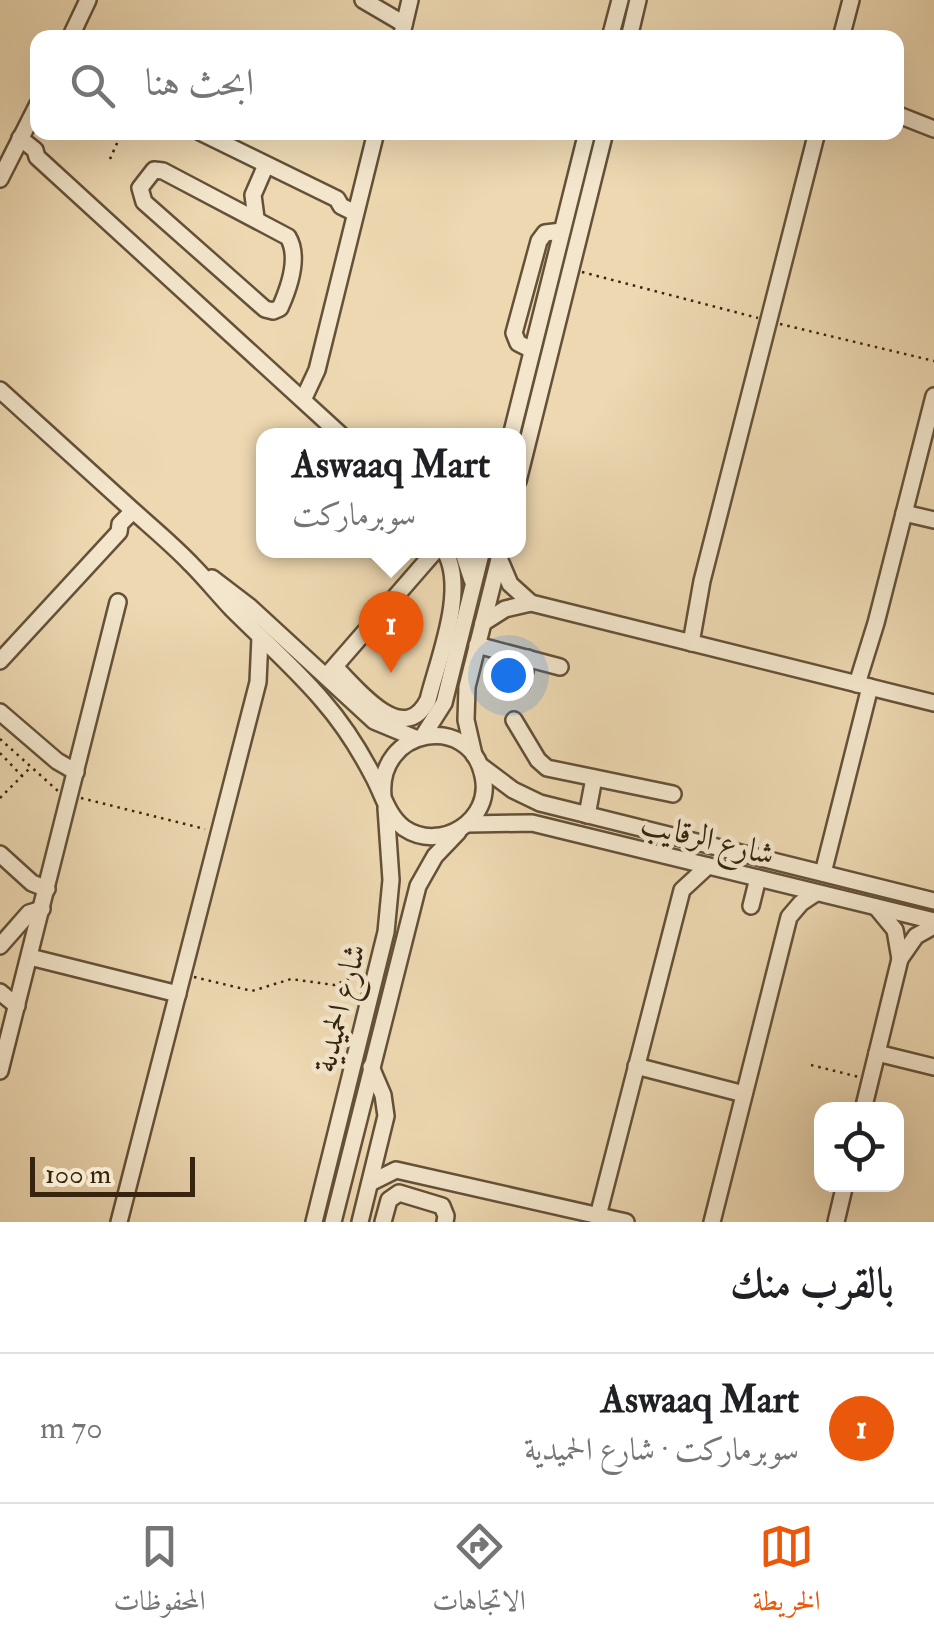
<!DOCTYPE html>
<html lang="ar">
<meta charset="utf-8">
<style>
body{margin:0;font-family:"IM FELL Double Pica",Amiri,serif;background:#f6f6f6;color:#202124;direction:rtl}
.controls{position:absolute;right:30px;bottom:30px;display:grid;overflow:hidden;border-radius:20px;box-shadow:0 10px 40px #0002}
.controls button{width:90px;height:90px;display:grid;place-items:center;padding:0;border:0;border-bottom:2px solid #e0e0e0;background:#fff;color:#202124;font:50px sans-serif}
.scale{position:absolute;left:30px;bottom:25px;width:165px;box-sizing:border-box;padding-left:10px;border:5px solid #36240f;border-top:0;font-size:28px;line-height:35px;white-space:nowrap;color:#36240f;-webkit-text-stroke:8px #f3e6cc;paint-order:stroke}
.you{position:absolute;left:508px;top:675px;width:35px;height:35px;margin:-25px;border:8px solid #fff;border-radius:50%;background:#1a73e8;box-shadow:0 0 0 15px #1a73e833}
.badge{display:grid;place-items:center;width:65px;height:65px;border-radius:50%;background:#ea580c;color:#fff;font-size:32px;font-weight:700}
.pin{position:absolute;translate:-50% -82px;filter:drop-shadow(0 2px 5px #0008)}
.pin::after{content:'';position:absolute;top:52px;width:35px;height:30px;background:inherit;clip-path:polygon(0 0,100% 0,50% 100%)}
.popup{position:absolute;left:256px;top:428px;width:270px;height:130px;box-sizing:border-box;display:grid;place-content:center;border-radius:20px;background:#fff;filter:drop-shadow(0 2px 8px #0005);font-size:32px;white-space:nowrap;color:#757577}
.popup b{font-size:38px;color:#202124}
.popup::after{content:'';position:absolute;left:50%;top:100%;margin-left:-20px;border:20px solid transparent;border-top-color:#fff}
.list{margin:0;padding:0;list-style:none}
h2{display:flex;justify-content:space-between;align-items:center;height:130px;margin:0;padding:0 40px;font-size:42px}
h2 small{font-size:32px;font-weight:400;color:#757577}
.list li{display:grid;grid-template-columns:65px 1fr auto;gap:30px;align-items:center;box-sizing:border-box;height:150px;padding:0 40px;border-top:2px solid #e0e0e0}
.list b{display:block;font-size:38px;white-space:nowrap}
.list p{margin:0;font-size:32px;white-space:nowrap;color:#757577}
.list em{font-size:32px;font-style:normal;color:#757577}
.icon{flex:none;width:55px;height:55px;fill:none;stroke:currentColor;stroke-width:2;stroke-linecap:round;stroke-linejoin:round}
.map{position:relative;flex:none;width:934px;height:1222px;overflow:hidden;direction:ltr}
.search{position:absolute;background:#fff;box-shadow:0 10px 40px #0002;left:30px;right:30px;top:30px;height:110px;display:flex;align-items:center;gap:25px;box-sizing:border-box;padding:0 35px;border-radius:20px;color:#757577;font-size:38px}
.sheet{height:280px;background:#fff}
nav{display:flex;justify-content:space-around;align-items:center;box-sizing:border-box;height:140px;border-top:2px solid #e0e0e0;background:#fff;font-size:28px;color:#757577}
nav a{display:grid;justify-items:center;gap:5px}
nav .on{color:#ea580c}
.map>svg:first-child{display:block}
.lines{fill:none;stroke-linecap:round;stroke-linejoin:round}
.minor-casing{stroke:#645138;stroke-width:20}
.path{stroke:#36240f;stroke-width:2.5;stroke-dasharray:2.5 5;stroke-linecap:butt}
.minor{stroke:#f3e6cc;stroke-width:15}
.labels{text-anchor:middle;stroke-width:9;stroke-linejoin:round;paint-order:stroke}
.street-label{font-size:32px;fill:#36240f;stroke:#f3e6cc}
</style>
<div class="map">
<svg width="934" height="1222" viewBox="0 0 934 1222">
<rect width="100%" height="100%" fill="#edd8b1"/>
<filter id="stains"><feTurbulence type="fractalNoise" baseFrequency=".002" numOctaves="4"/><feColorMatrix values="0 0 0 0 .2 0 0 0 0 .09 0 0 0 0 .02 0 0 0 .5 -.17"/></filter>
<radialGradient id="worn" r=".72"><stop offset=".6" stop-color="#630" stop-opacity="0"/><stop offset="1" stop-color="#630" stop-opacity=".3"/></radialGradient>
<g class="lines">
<!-- minor casing -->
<g class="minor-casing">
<g id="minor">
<path d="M363,0L404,24"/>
<path d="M70,38L88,0"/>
<path d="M401,38L410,0"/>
<path d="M610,38L620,0"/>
<path d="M629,38L638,0"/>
<path d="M841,38L851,0"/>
<path d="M896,114L934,129"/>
<path d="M200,132L337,199L341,206L355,213"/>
<path d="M20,138L35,150L37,157L342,436"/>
<path d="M154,170L163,171L288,237C300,257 289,288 280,308L273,311L265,309L144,202L140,188Z"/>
<path d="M0,179L38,104"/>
<path d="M256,218L253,195L266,165"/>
<path d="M532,350L518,343L514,333L539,241L545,233L562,231"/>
<path d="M0,390C43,429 86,468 129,507C150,526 172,544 191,564C205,578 218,594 232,609C262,639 295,668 323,701C343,724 359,749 373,776C383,794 387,815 404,828C441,853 493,820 483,776C470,712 377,728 383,796"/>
<path d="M303,400L317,370L376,132"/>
<path d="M511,436L587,132"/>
<path d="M518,481L605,132"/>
<path d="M904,513L934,520"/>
<path d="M462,550L472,580"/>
<path d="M499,558L510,584L531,603L934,703"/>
<path d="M212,578L250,607L374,721L415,738"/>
<path d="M483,623L505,609L531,603"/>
<path d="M691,643L702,581L817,132"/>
<path d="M477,645L560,667"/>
<path d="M0,661L119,532L120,524L133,511"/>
<path d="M335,667C357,688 403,749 428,700C438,659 468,588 444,550"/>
<path d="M329,673L436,550"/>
<path d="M522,684L528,658"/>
<path d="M857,684L876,623L934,396"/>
<path d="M0,712L57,761L76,772"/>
<path d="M514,720L538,760L547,768L673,794"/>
<path d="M423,736L444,703L482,550"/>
<path d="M474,755L466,720L467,687L499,559"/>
<path d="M481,766L513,790L540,803L934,901"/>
<path d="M587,815L594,778"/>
<path d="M468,824L532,823L934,921"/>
<path d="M0,854L32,883L47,889"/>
<path d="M823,873L870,687"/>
<path d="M751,906L758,878"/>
<path d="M876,907L895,930L900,959"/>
<path d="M0,946L29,913L42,909"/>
<path d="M30,957L178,994"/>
<path d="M0,992L17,1006"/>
<path d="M877,1053L934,1067"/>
<path d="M636,1066L744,1094"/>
<path d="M0,1071L118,602"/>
<path d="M863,1110L900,959L916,936L934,926"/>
<path d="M370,1183L396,1170L626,1222"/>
<path d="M598,1216L682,890L708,866"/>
<path d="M119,1222L258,682L260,637"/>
<path d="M314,1222L386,932L391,880L386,808"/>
<path d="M333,1222L418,886L435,856L458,832"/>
<path d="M360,1222L386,1116L383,1095L371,1067"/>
<path d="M383,1222L389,1200L399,1193L442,1206L446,1216L445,1222"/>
<path d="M712,1222L789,917L801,903L816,893"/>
<path d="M836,1222L845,1184"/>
</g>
</g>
<!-- path -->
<g class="path">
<path d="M110,159L122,132"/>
<path d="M582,272L758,318"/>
<path d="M780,324L934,361"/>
<path d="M0,739L58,791"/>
<path d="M0,753L22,776"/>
<path d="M0,798L31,767"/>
<path d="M81,798L205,829"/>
<path d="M194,977L252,991L291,979L334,985L364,973"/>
<path d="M811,1065L859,1077"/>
</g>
<!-- minor -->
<use href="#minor" class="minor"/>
</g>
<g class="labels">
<!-- street labels -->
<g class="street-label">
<text transform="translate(708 838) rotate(14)" y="11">شارع الرقايب</text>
<text transform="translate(339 1008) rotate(-76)" y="11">شارع الحميدية</text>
</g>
</g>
<rect width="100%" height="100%" filter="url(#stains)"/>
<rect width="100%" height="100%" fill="url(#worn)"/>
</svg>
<div class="controls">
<button><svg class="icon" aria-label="locate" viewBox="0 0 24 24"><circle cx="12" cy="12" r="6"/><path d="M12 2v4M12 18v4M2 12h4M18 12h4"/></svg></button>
</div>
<div class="scale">100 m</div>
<div class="you"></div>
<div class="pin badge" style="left:391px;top:673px">1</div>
<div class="popup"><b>Aswaaq Mart</b>سوبرماركت</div>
<div class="search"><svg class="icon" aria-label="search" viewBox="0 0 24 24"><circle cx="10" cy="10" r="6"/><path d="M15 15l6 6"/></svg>ابحث هنا</div>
</div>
<section class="sheet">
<h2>بالقرب منك<small></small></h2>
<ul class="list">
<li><span class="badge">1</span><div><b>Aswaaq Mart</b><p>سوبرماركت · شارع الحميدية</p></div><em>70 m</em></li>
</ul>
</section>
<nav>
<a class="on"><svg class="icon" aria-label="map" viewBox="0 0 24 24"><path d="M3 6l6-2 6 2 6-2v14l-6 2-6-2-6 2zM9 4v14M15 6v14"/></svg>الخريطة</a>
<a><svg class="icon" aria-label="directions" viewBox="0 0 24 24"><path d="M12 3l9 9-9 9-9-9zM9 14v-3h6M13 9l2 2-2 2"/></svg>الاتجاهات</a>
<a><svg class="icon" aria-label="saved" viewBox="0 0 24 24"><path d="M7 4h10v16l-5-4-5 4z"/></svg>المحفوظات</a>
</nav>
